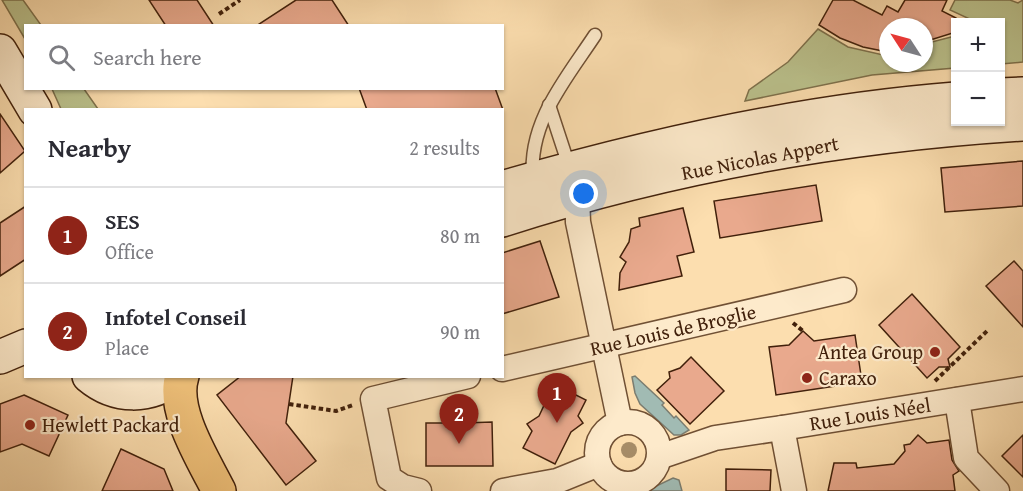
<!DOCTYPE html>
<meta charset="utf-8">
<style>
body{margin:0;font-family:"Gentium Book Plus",serif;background:#f7f7f7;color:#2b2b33}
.controls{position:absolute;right:18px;top:18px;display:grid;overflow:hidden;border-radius:0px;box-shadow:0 2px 4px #0004}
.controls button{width:54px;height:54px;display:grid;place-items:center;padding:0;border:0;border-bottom:2px solid #e1e1e2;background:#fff;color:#2b2b33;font:30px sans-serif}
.compass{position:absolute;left:879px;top:18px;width:54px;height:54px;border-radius:50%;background:#fff;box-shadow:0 2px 4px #0004;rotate:306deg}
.you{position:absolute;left:584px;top:194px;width:21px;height:21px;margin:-15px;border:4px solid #fff;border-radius:50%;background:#1a73e8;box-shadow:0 0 0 9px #1a73e833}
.badge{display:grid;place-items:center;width:39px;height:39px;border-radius:50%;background:#8f2418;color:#fff;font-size:20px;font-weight:700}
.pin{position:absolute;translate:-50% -50px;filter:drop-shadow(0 2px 3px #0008)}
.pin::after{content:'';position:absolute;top:32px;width:21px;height:18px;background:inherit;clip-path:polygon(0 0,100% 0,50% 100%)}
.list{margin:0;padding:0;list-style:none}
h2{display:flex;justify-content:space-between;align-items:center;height:78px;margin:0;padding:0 24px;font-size:26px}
h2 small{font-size:20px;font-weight:400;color:#7c7c81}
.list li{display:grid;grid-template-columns:39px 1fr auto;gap:18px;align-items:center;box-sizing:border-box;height:96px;padding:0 24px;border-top:2px solid #e1e1e2}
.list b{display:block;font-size:22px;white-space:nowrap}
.list p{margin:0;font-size:20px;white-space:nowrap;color:#7c7c81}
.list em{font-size:20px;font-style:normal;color:#7c7c81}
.icon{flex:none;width:33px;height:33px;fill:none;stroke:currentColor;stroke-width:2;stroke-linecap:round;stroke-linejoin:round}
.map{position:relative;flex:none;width:1023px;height:491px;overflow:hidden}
.search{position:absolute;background:#fff;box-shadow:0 2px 4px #0004;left:24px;top:24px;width:480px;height:66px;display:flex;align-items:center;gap:15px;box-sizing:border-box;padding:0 21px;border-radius:0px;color:#7c7c81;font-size:22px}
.panel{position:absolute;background:#fff;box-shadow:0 2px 4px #0004;left:24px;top:108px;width:480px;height:270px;border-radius:0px}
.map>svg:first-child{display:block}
.green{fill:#bbc28d;stroke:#7e714c;stroke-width:1.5}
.water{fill:#a1bbb3;stroke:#7b7d70;stroke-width:1.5}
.building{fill:#e9a98d;stroke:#41200b;stroke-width:1.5}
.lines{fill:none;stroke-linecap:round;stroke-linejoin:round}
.lane-casing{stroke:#705034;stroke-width:15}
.street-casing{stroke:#705034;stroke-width:27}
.secondary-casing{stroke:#41200b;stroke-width:36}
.highway-casing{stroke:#41200b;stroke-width:36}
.path{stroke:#41200b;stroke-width:4;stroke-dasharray:4.5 3;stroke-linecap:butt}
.lane{stroke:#fdeacb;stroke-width:12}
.street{stroke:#fdeacb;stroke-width:24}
.secondary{stroke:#fdeacb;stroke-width:33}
.highway{stroke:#eebf78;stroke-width:33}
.tree{fill:#a68c67}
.poi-dot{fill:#8f2418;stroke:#fdeacb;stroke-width:2}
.labels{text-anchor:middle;stroke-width:4.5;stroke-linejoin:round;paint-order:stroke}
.street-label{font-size:20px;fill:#41200b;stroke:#fdeacb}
.poi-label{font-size:20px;fill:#41200b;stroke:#fdeacb;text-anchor:start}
</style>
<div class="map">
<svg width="1023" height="491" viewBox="0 0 1023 491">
<rect width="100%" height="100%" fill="#fcdeaf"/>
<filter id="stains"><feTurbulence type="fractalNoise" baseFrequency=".00333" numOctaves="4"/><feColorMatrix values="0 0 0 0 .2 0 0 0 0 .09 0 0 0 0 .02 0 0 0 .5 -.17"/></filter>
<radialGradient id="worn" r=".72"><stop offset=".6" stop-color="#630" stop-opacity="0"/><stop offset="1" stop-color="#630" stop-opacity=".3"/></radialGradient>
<!-- green -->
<g class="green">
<path d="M2,0H23L41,25L26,26L25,39Z"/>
<path d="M955,0H1010L1018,3L1023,0V62L1001,64L1000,22H976L950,10Z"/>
<path d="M818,29L848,47L888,56V63H924V44L955,36V68L872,75L745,101L749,90L788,62Z"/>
<path d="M52,89H84L98,109H61Z"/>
</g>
<!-- water -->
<g class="water">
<path d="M635,376L664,403L662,405L674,418L676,416L689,430L681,435H674L640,404L635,393L632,377Z"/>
<path d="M673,478L679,480L682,491H646Z"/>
</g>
<!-- building -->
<g class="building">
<path d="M149,0H197L214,26H166Z"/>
<path d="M296,0H332L349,26H256Z"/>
<path d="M833,0H853L882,15L887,6L898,12L905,0H947L942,11L956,18V32L924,42V27H888V52L863,47L840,38L819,25Z"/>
<path d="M359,88H495L503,110H367Z"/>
<path d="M0,114L25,151L0,173Z"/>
<path d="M1023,161V206L945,212L941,168Z"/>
<path d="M816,185L822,221L720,238L714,201Z"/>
<path d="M26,206V259L0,276V223Z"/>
<path d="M683,208L694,252L677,256L682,276L619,290L620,273L626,262L620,257L629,242L631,229L640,226L639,218Z"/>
<path d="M540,241L559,297L502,314V253Z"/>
<path d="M1014,261L1023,271V327L986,286Z"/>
<path d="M912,294L960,347L948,359L950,367H939L927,378L879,325Z"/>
<path d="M803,331L814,341L855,335L862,382L776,395L769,347L789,345Z"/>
<path d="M691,357L724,391L690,424L657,390L670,378L669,372L680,368Z"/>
<path d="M241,376H293L286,423L316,461L286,485L217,395Z"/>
<path d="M554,384L586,400L578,416L583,423L571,432L555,464L523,448L532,431L527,424L539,416Z"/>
<path d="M24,395L68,415L49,456L22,444L0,452V404Z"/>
<path d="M455,416L464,423L492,422L493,466H426V423H449Z"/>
<path d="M918,435L927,443L949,440L952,460L959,471L953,475L955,491H828L834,463H856L857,468L894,464L905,451L904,445L910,444Z"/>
<path d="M1023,435V477L1002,456Z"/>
<path d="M121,449L164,469L173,491H102Z"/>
<path d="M726,469L771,470L770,491H726Z"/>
</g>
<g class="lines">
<!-- lane casing -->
<g class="lane-casing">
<g id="lane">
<path d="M549,105L570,169"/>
<path d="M533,178C528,122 566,79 595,35"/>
</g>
</g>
<!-- street casing -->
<g class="street-casing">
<g id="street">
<path d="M577,197L578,222L620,423"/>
<path d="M502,369L844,290"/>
<path d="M957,400L966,458L997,491"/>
<circle cx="628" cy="453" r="31"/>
<path d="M782,428L1023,389"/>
<path d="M659,457L715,438L782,428L794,491"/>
<path d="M419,491L403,487L389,478L373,399L468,376"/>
<path d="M503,491L557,481L599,464"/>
</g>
</g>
<!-- secondary casing -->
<g class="secondary-casing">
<g id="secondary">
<path d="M0,51L35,110"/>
<path d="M1000,95L1023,94"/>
<path d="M502,188C650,145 802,111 956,99"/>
<path d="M502,220C670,166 847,135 1023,124"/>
<path d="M0,357L26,346"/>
<path d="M89,376C115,398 150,399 177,376"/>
</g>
</g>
<!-- highway casing -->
<g class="highway-casing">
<path id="highway" d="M182,376C171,410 204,461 219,491"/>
</g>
<!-- path -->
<g class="path">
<path d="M219,14L240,0"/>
<path d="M793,323L803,331"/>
<path d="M935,381L987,331"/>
<path d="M289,404L336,411L353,405"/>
</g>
<!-- lane -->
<use href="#lane" class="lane"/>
<!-- street -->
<use href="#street" class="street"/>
<!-- secondary -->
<use href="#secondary" class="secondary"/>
<!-- highway -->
<use href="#highway" class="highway"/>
</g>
<!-- trees -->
<circle class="tree" cx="629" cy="450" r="8"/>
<!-- markers -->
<g class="poi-dot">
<circle cx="935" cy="352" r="6"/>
<circle cx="807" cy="378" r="6"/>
<circle cx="30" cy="425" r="6"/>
</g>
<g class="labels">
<!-- street labels -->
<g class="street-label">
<text transform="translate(760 158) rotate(-11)" y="7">Rue Nicolas Appert</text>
<text transform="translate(673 330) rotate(-13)" y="7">Rue Louis de Broglie</text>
<text transform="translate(870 414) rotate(-9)" y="7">Rue Louis Néel</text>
</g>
<!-- poi labels -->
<g class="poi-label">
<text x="923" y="359" text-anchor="end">Antea Group</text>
<text x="819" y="385">Caraxo</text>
<text x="42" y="432">Hewlett Packard</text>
</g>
</g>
<rect width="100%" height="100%" filter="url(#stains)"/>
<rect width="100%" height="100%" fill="url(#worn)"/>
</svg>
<div class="controls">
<button>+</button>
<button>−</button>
</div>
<svg class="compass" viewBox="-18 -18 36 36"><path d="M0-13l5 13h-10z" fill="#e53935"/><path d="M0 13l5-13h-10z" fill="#7c7c81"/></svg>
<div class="you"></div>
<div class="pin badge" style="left:557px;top:423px">1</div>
<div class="pin badge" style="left:459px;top:444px">2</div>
<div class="search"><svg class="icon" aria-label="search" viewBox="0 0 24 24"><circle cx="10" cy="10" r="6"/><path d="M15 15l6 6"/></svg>Search here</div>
<section class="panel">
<h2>Nearby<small>2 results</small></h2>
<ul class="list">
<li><span class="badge">1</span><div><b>SES</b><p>Office</p></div><em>80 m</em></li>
<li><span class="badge">2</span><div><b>Infotel Conseil</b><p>Place</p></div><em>90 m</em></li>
</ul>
</section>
</div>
